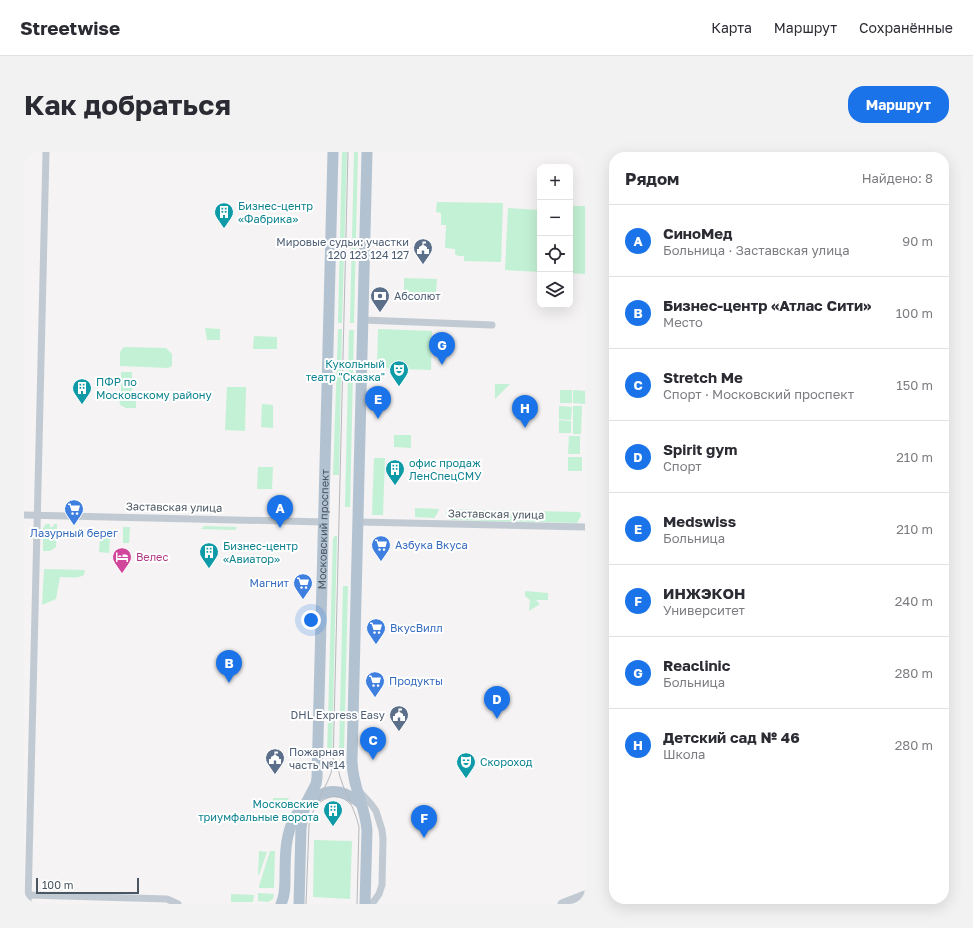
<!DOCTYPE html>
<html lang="ru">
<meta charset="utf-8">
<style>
body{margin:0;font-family:"Golos Text",sans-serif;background:#f2f2f3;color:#2b2b33}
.controls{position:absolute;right:12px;top:12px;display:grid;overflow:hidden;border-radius:8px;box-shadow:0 4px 16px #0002}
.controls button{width:36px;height:36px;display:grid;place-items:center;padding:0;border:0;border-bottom:1px solid #e1e1e2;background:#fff;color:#2b2b33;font:20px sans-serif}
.scale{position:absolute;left:12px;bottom:10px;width:103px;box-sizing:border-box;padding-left:4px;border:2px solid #4a5661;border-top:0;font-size:11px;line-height:14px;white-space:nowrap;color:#4a5661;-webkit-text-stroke:3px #fff;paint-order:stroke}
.you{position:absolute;left:287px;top:468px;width:14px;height:14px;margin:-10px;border:3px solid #fff;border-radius:50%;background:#1a73e8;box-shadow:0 0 0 6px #1a73e833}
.badge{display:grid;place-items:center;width:26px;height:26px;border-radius:50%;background:#1a73e8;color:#fff;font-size:13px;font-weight:700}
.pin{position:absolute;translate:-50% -33px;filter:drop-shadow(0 1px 2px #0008)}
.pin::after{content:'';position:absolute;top:21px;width:14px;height:12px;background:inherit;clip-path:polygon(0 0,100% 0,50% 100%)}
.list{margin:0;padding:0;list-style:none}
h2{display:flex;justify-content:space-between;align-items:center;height:52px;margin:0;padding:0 16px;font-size:17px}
h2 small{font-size:13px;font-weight:400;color:#7c7c81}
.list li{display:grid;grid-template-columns:26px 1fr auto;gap:12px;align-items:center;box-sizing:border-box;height:72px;padding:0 16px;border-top:1px solid #e1e1e2}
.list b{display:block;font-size:15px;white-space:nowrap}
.list p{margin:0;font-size:13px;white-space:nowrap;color:#7c7c81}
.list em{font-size:13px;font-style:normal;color:#7c7c81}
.icon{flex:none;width:22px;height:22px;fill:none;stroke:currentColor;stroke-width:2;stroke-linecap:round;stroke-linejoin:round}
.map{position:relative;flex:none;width:561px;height:752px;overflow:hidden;border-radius:16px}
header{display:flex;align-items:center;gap:24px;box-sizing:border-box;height:56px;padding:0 20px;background:#fff;border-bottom:1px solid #e1e1e2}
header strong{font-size:19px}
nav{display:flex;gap:22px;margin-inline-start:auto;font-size:14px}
.intro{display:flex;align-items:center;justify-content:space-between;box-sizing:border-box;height:96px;padding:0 24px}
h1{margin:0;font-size:28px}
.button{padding:10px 18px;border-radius:16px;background:#1a73e8;color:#fff;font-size:14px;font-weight:700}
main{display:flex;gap:24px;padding:0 24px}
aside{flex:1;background:#fff;border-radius:16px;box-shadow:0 4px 16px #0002}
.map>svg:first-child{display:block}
.green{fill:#c3f1d5}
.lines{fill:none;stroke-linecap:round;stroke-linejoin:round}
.minor{stroke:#c1cad2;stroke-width:7}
.tertiary{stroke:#c1cad2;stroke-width:9}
.primary{stroke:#b3c2d1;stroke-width:11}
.tram{stroke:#b5b8bd;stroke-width:1}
.labels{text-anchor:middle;stroke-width:4;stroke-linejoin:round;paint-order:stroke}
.culture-label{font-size:11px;fill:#0d838f;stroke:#fff;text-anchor:start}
.service-label{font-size:11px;fill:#4e5e75;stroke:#fff;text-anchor:end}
.street-label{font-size:11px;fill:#4a5661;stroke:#fff}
.shop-label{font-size:11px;fill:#366cbe;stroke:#fff;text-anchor:start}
.hotel-label{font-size:11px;fill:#b23c85;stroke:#fff;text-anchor:start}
</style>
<header>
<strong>Streetwise</strong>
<nav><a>Карта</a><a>Маршрут</a><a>Сохранённые</a></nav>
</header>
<div class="intro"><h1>Как добраться</h1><a class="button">Маршрут</a></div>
<main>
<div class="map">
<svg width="561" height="752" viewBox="0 0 561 752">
<rect width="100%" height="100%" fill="#f5f3f3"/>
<!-- green -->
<g class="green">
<path d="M318,0H323L318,171H314Z"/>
<path d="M330,0H334L330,171H326Z"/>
<path d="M413,50L479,51L477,110L440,109V104H434L431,102V97L421,96L422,73H417V61L412,60Z"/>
<path d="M546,54H561V122L546,121Z"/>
<path d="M484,56L516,58V120L481,118Z"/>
<path d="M380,126L413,127L412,141L380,140Z"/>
<path d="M181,176L196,177V188H183Z"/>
<path d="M314,177H318L315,323H309Z"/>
<path d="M354,177L408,179L407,218L353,216Z"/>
<path d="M325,178H330L326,355H321Z"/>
<path d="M230,184L253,185V197H229Z"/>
<path d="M100,195L142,196L148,202V214L144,216L96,214V200Z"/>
<path d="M97,220H108V246L112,249V256H102L96,253L95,247L97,246Z"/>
<path d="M471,232H486L471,247Z"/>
<path d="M203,235H222L221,279L201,278Z"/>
<rect x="536" y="238" width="12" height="13"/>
<path d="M549,238L561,239V252L549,251Z"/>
<path d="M238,252L249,253V276L237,275Z"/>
<path d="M535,254L548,255L547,268L535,267Z"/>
<path d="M549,254H558L557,282H549Z"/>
<path d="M535,268L547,269V281H535Z"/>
<path d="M370,283H387V296L370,295Z"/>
<path d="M545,284H556V302H544Z"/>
<rect x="544" y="305" width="14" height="14"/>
<path d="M350,306H361L359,363H348Z"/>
<path d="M234,315H249L248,337H233Z"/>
<path d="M391,356L415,357L413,362L410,366L391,365Z"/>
<path d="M423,357L556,360L557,364L553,371L426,368L422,361Z"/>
<path d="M22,372H26V375H29L30,372H33L32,395L26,399H19V376Z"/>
<path d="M180,374L213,375L211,378L177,377Z"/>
<path d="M99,375H106L105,391H99Z"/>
<path d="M76,384H86L85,401L75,400Z"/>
<path d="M310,384H313L308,603H303L309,386H310Z"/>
<path d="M20,417L61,418L60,423C53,427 44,425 36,425L32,447L18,453Z"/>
<path d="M319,434H324L320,603H315Z"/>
<path d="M501,439L524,441V448H512L516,452L505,459L506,448L501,444Z"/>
<path d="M249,646H265L259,656H249Z"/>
<path d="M290,688L328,689L326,747L289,745Z"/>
<path d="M235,699L243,700L235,723H234Z"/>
<path d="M246,699H251L250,736H235V734Z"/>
<path d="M234,741L250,742L249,747L244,750L234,749Z"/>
<path d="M207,742L230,743L229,750H207Z"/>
</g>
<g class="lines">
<!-- minor -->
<g class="minor">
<path d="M339,168L468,173"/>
<path d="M0,363L300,370"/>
<path d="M334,370L561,375"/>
<path d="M336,640L347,652L352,659L358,678L359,687L358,733L355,742L348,752"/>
<path d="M4,743L143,747L154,752"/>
<path d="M4,752L22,0"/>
</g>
<!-- tertiary -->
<path class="tertiary" d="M538,752L561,743"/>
<!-- primary -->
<g class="primary">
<path d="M257,752C261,744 261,734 261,725C261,704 261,679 273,662C277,656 288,647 294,644C309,635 324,641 336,651"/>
<path id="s1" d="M275,752L277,676L281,653L292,632L293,626L309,0"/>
<path d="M341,752L343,678C341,653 328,634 328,608L343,0"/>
</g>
<!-- tram -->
<g class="tram">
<path d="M313,608C314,632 330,652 335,675L333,752"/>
<path d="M293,653C303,643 317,641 326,652"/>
<path d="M282,752L285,673C289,652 304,635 309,614L324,0"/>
</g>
</g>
<!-- icons -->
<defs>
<g id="building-pin" transform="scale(1)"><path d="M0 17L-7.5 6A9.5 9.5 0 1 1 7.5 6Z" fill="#0f9aa8" stroke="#fff"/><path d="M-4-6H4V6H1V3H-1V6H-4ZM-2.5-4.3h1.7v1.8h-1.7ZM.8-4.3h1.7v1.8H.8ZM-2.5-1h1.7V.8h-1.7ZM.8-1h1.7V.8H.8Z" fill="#fff"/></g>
<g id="civic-pin" transform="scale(1)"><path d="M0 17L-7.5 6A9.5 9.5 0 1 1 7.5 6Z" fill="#5c6f8a" stroke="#fff"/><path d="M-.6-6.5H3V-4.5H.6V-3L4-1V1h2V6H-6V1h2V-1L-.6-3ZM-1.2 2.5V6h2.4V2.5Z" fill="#fff"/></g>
<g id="bank-pin" transform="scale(1)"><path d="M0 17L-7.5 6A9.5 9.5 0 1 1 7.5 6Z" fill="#5c6f8a" stroke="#fff"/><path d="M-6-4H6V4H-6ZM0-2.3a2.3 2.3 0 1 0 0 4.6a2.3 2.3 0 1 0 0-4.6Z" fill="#fff"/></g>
<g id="theatre-pin" transform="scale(1)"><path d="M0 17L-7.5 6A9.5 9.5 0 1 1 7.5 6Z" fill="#0f9aa8" stroke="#fff"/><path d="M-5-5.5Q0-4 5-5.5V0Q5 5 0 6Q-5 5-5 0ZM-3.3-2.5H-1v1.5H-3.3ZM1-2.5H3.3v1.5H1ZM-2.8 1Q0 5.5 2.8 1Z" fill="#fff"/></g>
<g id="supermarket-pin" transform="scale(1)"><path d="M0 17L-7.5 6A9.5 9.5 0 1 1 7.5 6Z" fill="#3f7fe0" stroke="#fff"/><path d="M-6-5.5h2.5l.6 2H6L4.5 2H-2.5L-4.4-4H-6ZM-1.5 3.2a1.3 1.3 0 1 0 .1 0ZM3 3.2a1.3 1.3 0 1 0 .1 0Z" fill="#fff"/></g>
<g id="hotel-pin" transform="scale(1)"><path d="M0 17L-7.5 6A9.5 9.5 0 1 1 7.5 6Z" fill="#d1479c" stroke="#fff"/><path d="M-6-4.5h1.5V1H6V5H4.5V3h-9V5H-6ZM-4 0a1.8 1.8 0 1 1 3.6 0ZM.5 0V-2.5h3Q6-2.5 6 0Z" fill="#fff"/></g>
</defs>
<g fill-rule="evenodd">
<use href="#building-pin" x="200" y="60"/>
<use href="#civic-pin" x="399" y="96"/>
<use href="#bank-pin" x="356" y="144"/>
<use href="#theatre-pin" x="375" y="218"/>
<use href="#building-pin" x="58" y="236"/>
<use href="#building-pin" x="371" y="317"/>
<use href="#supermarket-pin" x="50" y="357"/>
<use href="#supermarket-pin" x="357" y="393"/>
<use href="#building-pin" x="185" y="400"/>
<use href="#hotel-pin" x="98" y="405"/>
<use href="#supermarket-pin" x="279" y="431"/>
<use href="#supermarket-pin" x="352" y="476"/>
<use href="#supermarket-pin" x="351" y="529"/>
<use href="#civic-pin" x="375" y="563"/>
<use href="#civic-pin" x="251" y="606"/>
<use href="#theatre-pin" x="442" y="610"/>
<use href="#building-pin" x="309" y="658"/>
</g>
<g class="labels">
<!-- culture labels -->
<g class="culture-label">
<text x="214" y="58">Бизнес-центр<tspan x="214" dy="13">«Фабрика»</tspan></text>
<text x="361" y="216" text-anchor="end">Кукольный<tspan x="361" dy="13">театр "Сказка"</tspan></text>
<text x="72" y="234">ПФР по<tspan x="72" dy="13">Московскому району</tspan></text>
<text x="385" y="315">офис продаж<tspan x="385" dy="13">ЛенСпецСМУ</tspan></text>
<text x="199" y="398">Бизнес-центр<tspan x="199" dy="13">«Авиатор»</tspan></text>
<text x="456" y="614">Скороход</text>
<text x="295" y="656" text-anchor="end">Московские<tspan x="295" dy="13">триумфальные ворота</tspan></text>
</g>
<!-- service labels -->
<g class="service-label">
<text x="385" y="94">Мировые судьи: участки<tspan x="385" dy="13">120 123 124 127</tspan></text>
<text x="370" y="148" text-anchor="start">Абсолют</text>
<text x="361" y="567">DHL Express Easy</text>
<text x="265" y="604" text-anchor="start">Пожарная<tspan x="265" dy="13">часть №14</tspan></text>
</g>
<!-- street labels -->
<g class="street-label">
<text transform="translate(150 355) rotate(1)" y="4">Заставская улица</text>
<text transform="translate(472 362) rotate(1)" y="4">Заставская улица</text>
<text dy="4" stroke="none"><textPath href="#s1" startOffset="378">Московский проспект</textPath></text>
</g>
<!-- shop labels -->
<g class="shop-label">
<text x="50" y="385" text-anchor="middle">Лазурный берег</text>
<text x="371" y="397">Азбука Вкуса</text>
<text x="265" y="435" text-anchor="end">Магнит</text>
<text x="366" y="480">ВкусВилл</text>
<text x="365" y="533">Продукты</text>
</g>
<!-- hotel labels -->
<g class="hotel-label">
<text x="112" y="409">Велес</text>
</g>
</g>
</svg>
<div class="controls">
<button>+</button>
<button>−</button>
<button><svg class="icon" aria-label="locate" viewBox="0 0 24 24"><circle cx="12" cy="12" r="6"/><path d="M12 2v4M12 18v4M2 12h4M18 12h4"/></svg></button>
<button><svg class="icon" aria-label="layers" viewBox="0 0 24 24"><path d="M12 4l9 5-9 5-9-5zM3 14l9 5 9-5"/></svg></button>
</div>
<div class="scale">100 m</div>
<div class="you"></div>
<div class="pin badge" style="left:256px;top:376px">A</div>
<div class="pin badge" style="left:205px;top:531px">B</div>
<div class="pin badge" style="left:349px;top:608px">C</div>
<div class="pin badge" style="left:473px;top:567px">D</div>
<div class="pin badge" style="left:354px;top:267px">E</div>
<div class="pin badge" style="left:400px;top:686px">F</div>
<div class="pin badge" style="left:418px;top:213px">G</div>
<div class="pin badge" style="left:501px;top:276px">H</div>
</div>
<aside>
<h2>Рядом<small>Найдено: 8</small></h2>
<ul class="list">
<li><span class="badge">A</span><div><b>СиноМед</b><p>Больница · Заставская улица</p></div><em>90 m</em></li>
<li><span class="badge">B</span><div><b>Бизнес-центр «Атлас Сити»</b><p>Место</p></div><em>100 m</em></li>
<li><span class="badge">C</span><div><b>Stretch Me</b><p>Спорт · Московский проспект</p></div><em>150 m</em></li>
<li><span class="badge">D</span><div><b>Spirit gym</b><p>Спорт</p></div><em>210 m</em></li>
<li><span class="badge">E</span><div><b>Medswiss</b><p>Больница</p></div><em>210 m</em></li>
<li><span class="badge">F</span><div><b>ИНЖЭКОН</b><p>Университет</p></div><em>240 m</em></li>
<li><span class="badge">G</span><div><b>Reaclinic</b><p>Больница</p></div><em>280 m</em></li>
<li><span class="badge">H</span><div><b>Детский сад № 46</b><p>Школа</p></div><em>280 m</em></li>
</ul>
</aside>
</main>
